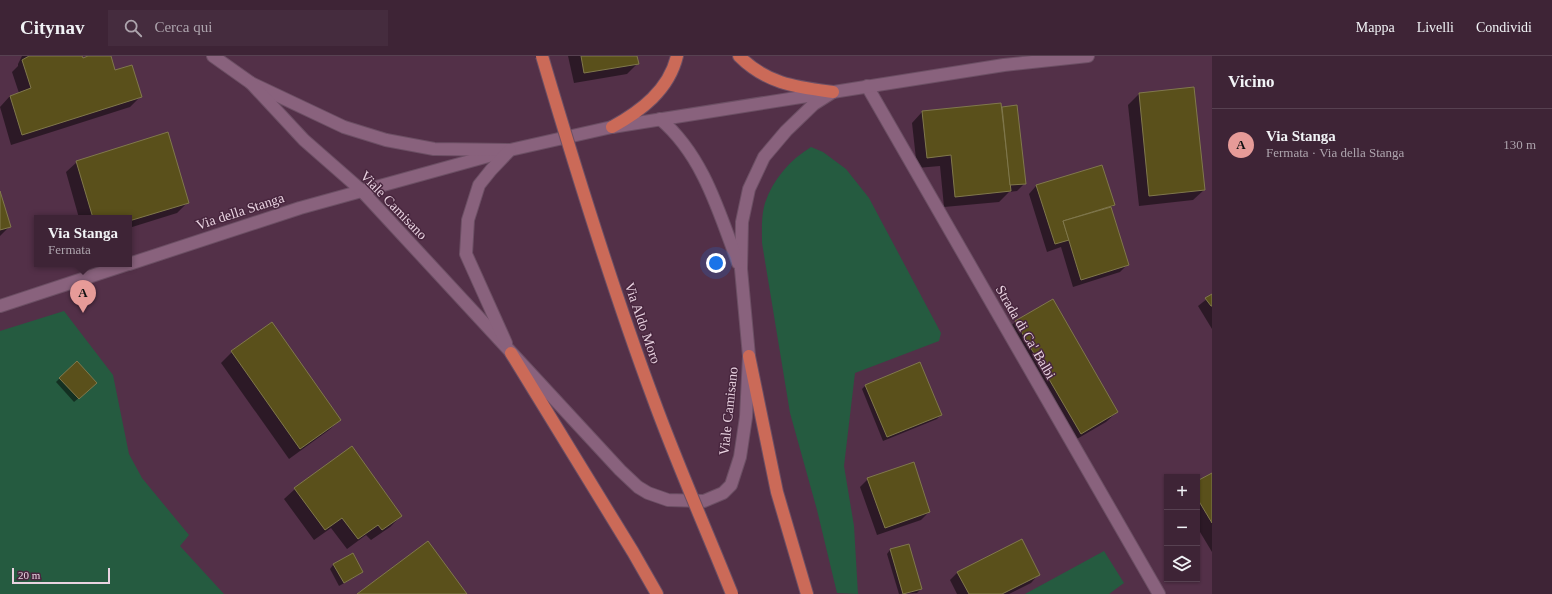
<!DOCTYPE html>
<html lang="it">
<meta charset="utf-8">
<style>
body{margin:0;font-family:"Times New Roman",serif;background:#452c3e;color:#f1f3f6}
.controls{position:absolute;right:12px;bottom:12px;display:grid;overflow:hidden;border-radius:0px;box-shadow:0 1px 3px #0004}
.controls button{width:36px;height:36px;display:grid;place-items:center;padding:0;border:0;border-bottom:1px solid #574151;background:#3e2436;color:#f1f3f6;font:20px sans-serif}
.scale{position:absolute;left:12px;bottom:10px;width:98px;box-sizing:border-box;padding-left:4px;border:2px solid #e9d3e1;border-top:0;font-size:11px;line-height:14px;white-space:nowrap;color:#e9d3e1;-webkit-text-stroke:3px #48263e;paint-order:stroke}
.you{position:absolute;left:716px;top:207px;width:14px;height:14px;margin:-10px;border:3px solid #fff;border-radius:50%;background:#1a73e8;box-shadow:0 0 0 6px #1a73e833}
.badge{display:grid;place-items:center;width:26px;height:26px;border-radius:50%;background:#e69b98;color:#111;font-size:13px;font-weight:700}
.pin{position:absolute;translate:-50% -33px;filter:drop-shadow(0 1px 2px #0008)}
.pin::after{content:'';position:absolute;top:21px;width:14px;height:12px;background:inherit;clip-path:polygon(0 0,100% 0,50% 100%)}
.popup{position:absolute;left:34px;top:159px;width:98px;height:52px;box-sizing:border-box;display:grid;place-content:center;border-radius:0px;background:#3e2436;filter:drop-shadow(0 1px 3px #0005);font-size:13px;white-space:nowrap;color:#ada4ad}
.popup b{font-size:15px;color:#f1f3f6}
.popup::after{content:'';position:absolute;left:50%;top:100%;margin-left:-8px;border:8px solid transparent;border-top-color:#3e2436}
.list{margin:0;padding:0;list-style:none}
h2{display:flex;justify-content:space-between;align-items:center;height:52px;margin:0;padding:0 16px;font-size:17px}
h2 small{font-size:13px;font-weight:400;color:#ada4ad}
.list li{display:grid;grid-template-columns:26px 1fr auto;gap:12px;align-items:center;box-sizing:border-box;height:72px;padding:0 16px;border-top:1px solid #574151}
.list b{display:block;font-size:15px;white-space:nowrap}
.list p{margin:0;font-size:13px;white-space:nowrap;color:#ada4ad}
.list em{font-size:13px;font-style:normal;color:#ada4ad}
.icon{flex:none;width:22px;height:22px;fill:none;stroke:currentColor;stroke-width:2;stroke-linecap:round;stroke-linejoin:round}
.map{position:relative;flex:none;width:1212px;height:538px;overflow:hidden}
header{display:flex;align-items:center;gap:24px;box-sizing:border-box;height:56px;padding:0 20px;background:#3e2436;border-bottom:1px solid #574151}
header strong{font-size:19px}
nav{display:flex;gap:22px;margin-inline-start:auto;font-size:14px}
.search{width:280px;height:36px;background:#452c3e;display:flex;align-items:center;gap:10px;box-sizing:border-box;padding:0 14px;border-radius:0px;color:#ada4ad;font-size:15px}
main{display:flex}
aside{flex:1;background:#3e2436}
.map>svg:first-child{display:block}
.green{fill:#255b40}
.shadow{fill:#0007}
.building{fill:#5a501b;stroke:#80784c}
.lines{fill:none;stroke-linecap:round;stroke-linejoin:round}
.street-casing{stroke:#6c4f64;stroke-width:14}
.secondary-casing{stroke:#6c4f64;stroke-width:14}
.primary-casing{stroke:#6c4f64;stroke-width:14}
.street{stroke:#89627d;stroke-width:12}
.secondary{stroke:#89627d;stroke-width:12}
.primary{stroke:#cb6a58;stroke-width:12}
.primary-bridge-casing{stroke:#6c4f64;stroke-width:14;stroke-linecap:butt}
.primary-bridge{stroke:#cb6a58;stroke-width:12}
.labels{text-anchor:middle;stroke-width:3;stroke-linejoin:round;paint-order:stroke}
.street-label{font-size:14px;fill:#e9d3e1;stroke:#48263e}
</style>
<header>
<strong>Citynav</strong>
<div class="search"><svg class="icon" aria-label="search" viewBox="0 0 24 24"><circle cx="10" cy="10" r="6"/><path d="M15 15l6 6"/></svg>Cerca qui</div>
<nav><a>Mappa</a><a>Livelli</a><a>Condividi</a></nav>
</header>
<main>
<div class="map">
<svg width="1212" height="538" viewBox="0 0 1212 538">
<rect width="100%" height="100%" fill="#533048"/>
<!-- green -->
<g class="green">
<path d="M811,91L823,96L846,113L869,142L941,277L939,285L855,317L844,410L854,470L858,538L837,537L817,454L790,357L762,187C762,174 761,160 765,147C773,123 790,104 811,91Z"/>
<path d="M64,255L113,319L129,398L142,422L189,479L180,490L224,538H0V275Z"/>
<path d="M1104,495L1124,527L1109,538H1025Z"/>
</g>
<!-- shadow -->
<g class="shadow">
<path d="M22,0H81L82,3L92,0H110L115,15L141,40L130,51L11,89L0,51L10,40L19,37L12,16L18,10V8Z"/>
<path d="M568,0H636L638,7L627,18L574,27Z"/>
<path d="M1193,33L1204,134L1193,144L1139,150L1128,49L1139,38Z"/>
<path d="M1017,50L1025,127L1017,135L1009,136L999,146L944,151L940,110L917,112L912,67L922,56Z"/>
<path d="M77,106L188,146L177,157L129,172V162H79L66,116Z"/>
<path d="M1102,110L1114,149L1110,153L1128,208L1120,216L1073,231L1061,191L1047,196L1029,138L1036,130Z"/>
<path d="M0,139L9,171L0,180Z"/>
<path d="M1212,239V273L1198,250Z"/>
<path d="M1016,265L1117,356L1106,366L1070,387L1005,276Z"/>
<path d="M272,268L340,364L329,374L289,403L221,307L232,296Z"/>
<path d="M60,322L92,331L74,346L56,326Z"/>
<path d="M866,329L941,359L937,363L883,385L862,333Z"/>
<path d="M1212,418V496L1197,471V427Z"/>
<path d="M868,423L929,456L921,464L877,479L860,431Z"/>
<path d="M295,433L401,460L390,471L371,484L366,479L347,493L331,472L314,484L284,443Z"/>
<path d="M890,494L921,533L917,537L899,538L887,498Z"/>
<path d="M352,498L362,515L358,519L339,530L330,513L333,509Z"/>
<path d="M958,516L1038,519L1031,527L1009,538H957L950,524Z"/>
</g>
<!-- building -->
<g class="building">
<path d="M29,0H82L83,2L88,0H111L115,14L132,9L142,41L22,79L10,40L31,32L22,4Z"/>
<path d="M581,0H637L639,8L584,17Z"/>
<path d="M1194,31L1205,134L1149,140L1139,37Z"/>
<path d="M1001,47L1011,135L955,141L951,99L927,102L922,55Z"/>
<path d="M1017,49L1026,128L1010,129L1002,51Z"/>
<path d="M168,76L189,147L129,165V162H93L76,105Z"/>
<path d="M1102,109L1115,149L1063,165L1069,184L1055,188L1036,129Z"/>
<path d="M0,135L11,171L0,174Z"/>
<path d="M1111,151L1129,209L1081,224L1063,165Z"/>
<path d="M1212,238V250H1211L1205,242Z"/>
<path d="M1053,243L1118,356L1081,378L1015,265Z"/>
<path d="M272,266L341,364L300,393L231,295Z"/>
<path d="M77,305L97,327L79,343L59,322Z"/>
<path d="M920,306L942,359L887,381L865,329Z"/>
<path d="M352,390L402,460L382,474L378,469L358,483L342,462L325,474L294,432Z"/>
<path d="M914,406L930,456L885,472L867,422Z"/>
<path d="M1212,417V467L1197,442V425Z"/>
<path d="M1022,483L1040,519L1002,538H969L957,516Z"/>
<path d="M428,485L467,538H357Z"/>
<path d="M909,488L922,533L903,538L890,493Z"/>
<path d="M353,497L363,516L344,527L333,508Z"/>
</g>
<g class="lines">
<!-- street casing -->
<g class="street-casing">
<g id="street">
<path d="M867,30L1159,538"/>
<path d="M129,208L300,152L503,96"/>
<path d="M0,250L128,208"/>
</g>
</g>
<!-- secondary casing -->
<g class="secondary-casing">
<g id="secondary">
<path d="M213,0L251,27L344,71L386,84L434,93L510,94L612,71L1004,9L1088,0"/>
<path d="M251,27L304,84L361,134L620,414L638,431L648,437L668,444L704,445L723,437L731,429L740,401L746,361L749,300L741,213L742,166L749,133L764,101L786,75L814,48L833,36"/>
<path d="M660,63C703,99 719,156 738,207"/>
<path d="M506,287L466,198L468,164L479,129L491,114L510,94"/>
</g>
</g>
<!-- primary casing -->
<g class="primary-casing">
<g id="primary">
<path d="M739,0C767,28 796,31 833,36"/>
<path d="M612,71C641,55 669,34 677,0"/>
<path d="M511,297L633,496L657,538"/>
<path d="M749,300L777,436L807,538"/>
</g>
</g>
<!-- street -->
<use href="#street" class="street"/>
<!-- secondary -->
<use href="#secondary" class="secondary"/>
<!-- primary -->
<use href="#primary" class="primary"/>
<!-- primary-bridge casing -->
<g class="primary-bridge-casing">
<path id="primary-bridge" d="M542,0C576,115 611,229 653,342C677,408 706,473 732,538"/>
</g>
<!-- primary-bridge -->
<use href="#primary-bridge" class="primary-bridge"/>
</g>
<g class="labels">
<!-- street labels -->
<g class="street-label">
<text transform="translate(394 149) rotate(46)" y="5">Viale Camisano</text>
<text transform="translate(240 155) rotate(-18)" y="5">Via della Stanga</text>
<text transform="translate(643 267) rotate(71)" y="5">Via Aldo Moro</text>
<text transform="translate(1026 276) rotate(60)" y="5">Strada di Ca' Balbi</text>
<text transform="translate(728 355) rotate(-84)" y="5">Viale Camisano</text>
</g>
</g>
</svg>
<div class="controls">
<button>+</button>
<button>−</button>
<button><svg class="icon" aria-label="layers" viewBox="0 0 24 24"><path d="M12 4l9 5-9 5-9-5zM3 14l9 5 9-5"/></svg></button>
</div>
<div class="scale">20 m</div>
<div class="you"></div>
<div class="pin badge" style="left:83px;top:257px">A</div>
<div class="popup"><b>Via Stanga</b>Fermata</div>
</div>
<aside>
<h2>Vicino<small></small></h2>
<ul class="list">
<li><span class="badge">A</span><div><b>Via Stanga</b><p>Fermata · Via della Stanga</p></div><em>130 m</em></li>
</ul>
</aside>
</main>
